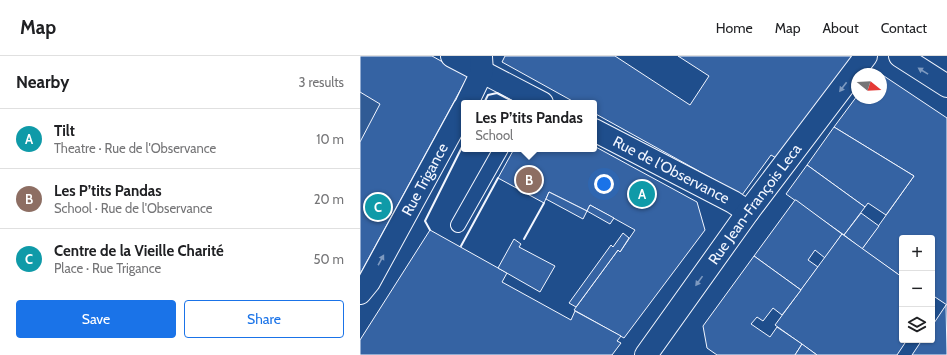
<!DOCTYPE html>
<meta charset="utf-8">
<style>
body{margin:0;font-family:Cabin,sans-serif;background:#f6f6f6;color:#202124}
.controls{position:absolute;right:12px;bottom:12px;display:grid;overflow:hidden;border-radius:4px;box-shadow:0 1px 3px #0004}
.controls button{width:36px;height:36px;display:grid;place-items:center;padding:0;border:0;border-bottom:1px solid #e0e0e0;background:#fff;color:#202124;font:20px sans-serif}
.compass{position:absolute;left:491px;top:12px;width:36px;height:36px;border-radius:50%;background:#fff;box-shadow:0 1px 3px #0004;rotate:108deg}
.you{position:absolute;left:244px;top:128px;width:14px;height:14px;margin:-10px;border:3px solid #fff;border-radius:50%;background:#1a73e8;box-shadow:0 0 0 6px #1a73e833}
.badge{display:grid;place-items:center;width:26px;height:26px;border-radius:50%;background:#1a73e8;color:#fff;font-size:13px;font-weight:700}
.pin{position:absolute;translate:-50% -50%;border:2px solid #fff;box-shadow:0 1px 4px #0006}
.popup{position:absolute;left:101px;top:44px;width:136px;height:52px;box-sizing:border-box;display:grid;place-content:center;border-radius:4px;background:#fff;filter:drop-shadow(0 1px 3px #0005);font-size:13px;white-space:nowrap;color:#757577}
.popup b{font-size:15px;color:#202124}
.popup::after{content:'';position:absolute;left:50%;top:100%;margin-left:-8px;border:8px solid transparent;border-top-color:#fff}
.list{margin:0;padding:0;list-style:none}
h2{display:flex;justify-content:space-between;align-items:center;height:52px;margin:0;padding:0 16px;font-size:17px}
h2 small{font-size:13px;font-weight:400;color:#757577}
.list li{display:grid;grid-template-columns:26px 1fr auto;gap:12px;align-items:center;box-sizing:border-box;height:60px;padding:0 16px;border-top:1px solid #e0e0e0}
.list b{display:block;font-size:15px;white-space:nowrap}
.list p{margin:0;font-size:13px;white-space:nowrap;color:#757577}
.list em{font-size:13px;font-style:normal;color:#757577}
.actions{display:flex;gap:8px;padding:12px 16px}
.actions a{flex:1;padding:9px 0;border:1px solid #1a73e8;border-radius:4px;text-align:center;font-size:14px;color:#1a73e8}
.actions .main{background:#1a73e8;color:#fff}
.icon{flex:none;width:22px;height:22px;fill:none;stroke:currentColor;stroke-width:2;stroke-linecap:round;stroke-linejoin:round}
.map{position:relative;flex:none;width:587px;height:299px;overflow:hidden}
header{display:flex;align-items:center;gap:24px;box-sizing:border-box;height:56px;padding:0 20px;background:#fff;border-bottom:1px solid #e0e0e0}
header strong{font-size:19px}
nav{display:flex;gap:22px;margin-inline-start:auto;font-size:14px}
main{display:flex}
aside{flex:1;background:#fff}
.map>svg:first-child{display:block}
.built{fill:#305b95;stroke:#a8bbd7}
.building{fill:#3563a3;stroke:#f2f6ff}
.lines{fill:none;stroke-linecap:round;stroke-linejoin:round}
.lane-casing{stroke:#f2f6ff;stroke-width:16}
.street-casing{stroke:#f2f6ff;stroke-width:24}
.lane{stroke:#1f4e8c;stroke-width:14}
.street{stroke:#1f4e8c;stroke-width:22}
.wall{stroke:#f2f6ff;stroke-width:2}
.oneway{fill:#7e9ac0}
.labels{text-anchor:middle;stroke-width:3;stroke-linejoin:round;paint-order:stroke}
.street-label{font-size:15px;fill:#f2f6ff;stroke:#1f4e8c}
</style>
<header>
<strong>Map</strong>
<nav><a>Home</a><a>Map</a><a>About</a><a>Contact</a></nav>
</header>
<main>
<aside>
<h2>Nearby<small>3 results</small></h2>
<ul class="list">
<li><span class="badge" style="background:#0f9aa8">A</span><div><b>Tilt</b><p>Theatre · Rue de l'Observance</p></div><em>10 m</em></li>
<li><span class="badge" style="background:#8d6e63">B</span><div><b>Les P’tits Pandas</b><p>School · Rue de l'Observance</p></div><em>20 m</em></li>
<li><span class="badge" style="background:#0f9aa8">C</span><div><b>Centre de la Vieille Charité</b><p>Place · Rue Trigance</p></div><em>50 m</em></li>
</ul>
<div class="actions"><a class="main">Save</a><a>Share</a></div>
</aside>
<div class="map">
<svg width="587" height="299" viewBox="0 0 587 299">
<rect width="100%" height="100%" fill="#1f4e8c"/>
<!-- built -->
<path class="built" d="M0,35L22,47L0,89Z"/>
<!-- building -->
<g class="building">
<path d="M0,0H72L108,20L0,218V86L20,48L0,36Z"/>
<path d="M145,0H255L330,49L349,20L318,0H491L493,7L418,103L411,99L382,139L234,57V47H216L142,6Z"/>
<path d="M521,18L587,62V249L572,239V182H542V221L502,193L554,120L474,71L497,40V42H521Z"/>
<path d="M474,71L554,120L526,159L508,147L505,151L447,109Z"/>
<path d="M234,90L337,146L345,174L264,282L214,254L258,194L260,196L275,174L230,149L227,155L189,136L184,147L138,122L154,93H234Z"/>
<path d="M447,109L505,151L484,179L426,138Z"/>
<path d="M189,136L227,155L223,163L186,143Z"/>
<path d="M435,144H436L482,178L465,202L455,194L448,204L458,211L441,234L394,200Z"/>
<path d="M230,149L254,162L250,168L227,155Z"/>
<path d="M501,157L519,170L502,193L484,179Z"/>
<path d="M70,174L147,217L142,226L211,264L215,255L261,280L257,285L261,287L252,299H0V284Z"/>
<path d="M263,177L269,182L260,196L258,194L216,251L209,247L251,189L253,191Z"/>
<path d="M482,178L542,221V284H547L537,299H457L415,269Z"/>
<path d="M154,183L161,188L159,191L195,210L180,236L138,212Z"/>
<path d="M394,200L441,234L422,259L413,252L403,265L397,261L391,268L410,281L417,271L442,288L435,299H357L347,292L343,270Z"/>
<path d="M586,249L587,299H552L562,284H572V270Z"/>
<path d="M442,288L457,299H435Z"/>
</g>
<g class="lines">
<!-- lane casing -->
<g class="lane-casing">
<path id="lane" d="M98,169L141,93"/>
</g>
<!-- street casing -->
<g class="street-casing">
<g id="street">
<path d="M92,0L182,47"/>
<path d="M540,0L587,30"/>
<path d="M107,47L122,16L121,1"/>
<path id="s1" d="M234,74L373,146L388,156"/>
<path id="s2" d="M0,237L9,226L104,52"/>
<path id="s3" d="M286,299L388,156L506,0"/>
</g>
</g>
<!-- lane -->
<use href="#lane" class="lane"/>
<!-- street -->
<use href="#street" class="street"/>
<!-- wall -->
<g class="wall">
<path d="M124,47L128,39L137,37L156,47"/>
<path d="M70,174L65,165L104,87"/>
<path d="M164,183L184,147"/>
<path d="M101,190L138,122"/>
</g>
</g>
<!-- one-way arrows -->
<defs><path id="oneway-solid" d="M-6-.8H1V-3.2L6.5 0L1 3.2V.8H-6Z"/></defs>
<g class="oneway">
<use href="#oneway-solid" transform="translate(563 15) rotate(-148)"/>
<use href="#oneway-solid" transform="translate(483 31) rotate(127)"/>
<use href="#oneway-solid" transform="translate(21 204) rotate(-61)"/>
<use href="#oneway-solid" transform="translate(339 225) rotate(126)"/>
</g>
<g class="labels">
<!-- street labels -->
<g class="street-label">
<text dy="5" stroke="none"><textPath href="#s1" startOffset="87">Rue de l'Observance</textPath></text>
<text dy="5" stroke="none"><textPath href="#s2" startOffset="131">Rue Trigance</textPath></text>
<text dy="5" stroke="none"><textPath href="#s3" startOffset="186">Rue Jean-François Leca</textPath></text>
</g>
</g>
</svg>
<div class="controls">
<button>+</button>
<button>−</button>
<button><svg class="icon" aria-label="layers" viewBox="0 0 24 24"><path d="M12 4l9 5-9 5-9-5zM3 14l9 5 9-5"/></svg></button>
</div>
<svg class="compass" viewBox="-18 -18 36 36"><path d="M0-13l5 13h-10z" fill="#e53935"/><path d="M0 13l5-13h-10z" fill="#757577"/></svg>
<div class="you"></div>
<div class="pin badge" style="left:282px;top:138px;background:#0f9aa8">A</div>
<div class="pin badge" style="left:169px;top:124px;background:#8d6e63">B</div>
<div class="popup"><b>Les P’tits Pandas</b>School</div>
<div class="pin badge" style="left:18px;top:151px;background:#0f9aa8">C</div>
</div>
</main>
